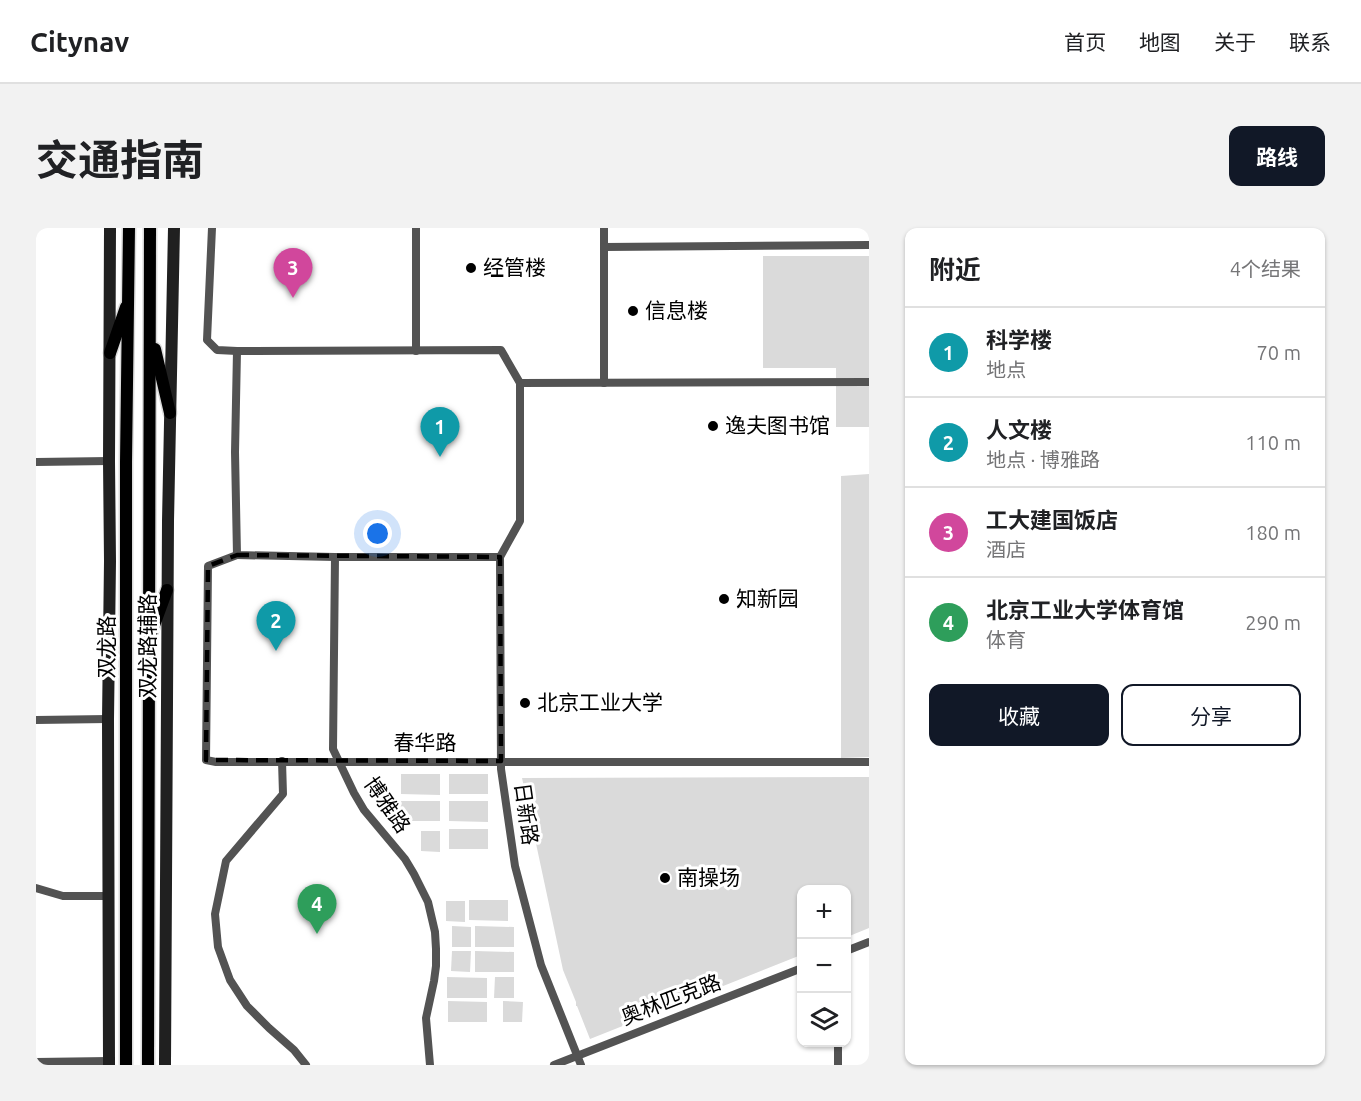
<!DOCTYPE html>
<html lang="zh">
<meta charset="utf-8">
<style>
body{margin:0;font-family:Ubuntu,"Noto Sans SC",sans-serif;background:#f2f2f2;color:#202124}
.controls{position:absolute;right:18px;bottom:18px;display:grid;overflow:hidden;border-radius:12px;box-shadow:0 2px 4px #0004}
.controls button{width:54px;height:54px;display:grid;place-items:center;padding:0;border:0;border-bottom:2px solid #e0e0e0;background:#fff;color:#202124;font:30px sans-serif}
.you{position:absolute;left:342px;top:306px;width:21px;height:21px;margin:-15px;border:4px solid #fff;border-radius:50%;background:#1a73e8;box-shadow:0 0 0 9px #1a73e833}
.badge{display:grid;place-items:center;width:39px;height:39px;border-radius:50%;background:#111827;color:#fff;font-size:20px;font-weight:700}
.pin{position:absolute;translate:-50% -50px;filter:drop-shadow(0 2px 3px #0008)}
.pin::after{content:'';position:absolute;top:32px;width:21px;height:18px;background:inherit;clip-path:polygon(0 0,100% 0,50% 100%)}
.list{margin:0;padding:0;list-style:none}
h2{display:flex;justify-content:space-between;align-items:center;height:78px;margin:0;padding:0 24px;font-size:26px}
h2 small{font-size:20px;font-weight:400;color:#757577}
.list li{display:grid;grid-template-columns:39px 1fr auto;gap:18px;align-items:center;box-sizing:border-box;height:90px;padding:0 24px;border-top:2px solid #e0e0e0}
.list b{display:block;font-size:22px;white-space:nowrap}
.list p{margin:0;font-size:20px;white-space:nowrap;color:#757577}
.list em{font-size:20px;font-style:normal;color:#757577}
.actions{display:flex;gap:12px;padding:18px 24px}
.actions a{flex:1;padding:14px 0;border:2px solid #111827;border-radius:12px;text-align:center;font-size:21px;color:#111827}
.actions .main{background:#111827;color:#fff}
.icon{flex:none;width:33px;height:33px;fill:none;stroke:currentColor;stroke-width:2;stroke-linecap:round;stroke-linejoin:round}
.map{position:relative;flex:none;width:833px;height:837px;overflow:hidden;border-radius:12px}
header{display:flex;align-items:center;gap:36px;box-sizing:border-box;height:84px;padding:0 30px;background:#fff;border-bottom:2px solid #e0e0e0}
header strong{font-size:28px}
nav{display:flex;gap:33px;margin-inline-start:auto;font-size:21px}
.intro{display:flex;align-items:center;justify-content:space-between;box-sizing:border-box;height:144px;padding:0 36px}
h1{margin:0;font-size:42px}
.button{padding:15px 27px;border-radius:12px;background:#111827;color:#fff;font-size:21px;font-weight:700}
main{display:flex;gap:36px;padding:0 36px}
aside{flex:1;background:#fff;border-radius:12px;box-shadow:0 2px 4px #0004}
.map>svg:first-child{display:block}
.green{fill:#dadada}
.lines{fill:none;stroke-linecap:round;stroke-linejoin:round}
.primary-casing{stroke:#dbdbdb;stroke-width:15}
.minor{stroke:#535353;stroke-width:8}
.secondary{stroke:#202020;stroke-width:12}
.primary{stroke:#000;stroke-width:12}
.marked{fill:none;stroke:#000;stroke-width:4.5;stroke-dasharray:12 8;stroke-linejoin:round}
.poi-dot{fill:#000;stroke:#fff;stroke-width:2}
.labels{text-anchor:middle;stroke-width:6;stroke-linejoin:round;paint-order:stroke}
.poi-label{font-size:21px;fill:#000;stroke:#fff;text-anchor:start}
.street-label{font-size:21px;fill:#000;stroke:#fff}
</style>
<header>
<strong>Citynav</strong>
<nav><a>首页</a><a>地图</a><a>关于</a><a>联系</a></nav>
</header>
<div class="intro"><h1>交通指南</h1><a class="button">路线</a></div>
<main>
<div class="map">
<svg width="833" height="837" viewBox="0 0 833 837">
<rect width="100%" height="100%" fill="#fff"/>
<!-- green -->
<g class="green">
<path d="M727,28H833V199H800V140H727Z"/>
<path d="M833,246V529L805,530V248Z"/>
<path d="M365,546H404V567L365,566Z"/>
<rect x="413" y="546" width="39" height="20"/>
<path d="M833,549V700L811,709L810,662H766L765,727L554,811L541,778H540V774L527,742L486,550Z"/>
<path d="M365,573H404V593H364Z"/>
<path d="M413,573H452V594L413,593Z"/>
<rect x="413" y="601" width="39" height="20"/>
<path d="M385,603H404V624L385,623Z"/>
<path d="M433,672H472V693L433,692Z"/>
<path d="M410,673H429V694L410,693Z"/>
<path d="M416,698L435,699V719H416Z"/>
<path d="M439,698L478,699V719H439Z"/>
<path d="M416,723H435L434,744L415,743Z"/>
<path d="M439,723L478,724V744H439Z"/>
<path d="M411,749L451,750V770H411Z"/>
<path d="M459,749H478V770H458Z"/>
<path d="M412,773L451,774V794H412Z"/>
<path d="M467,773L487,774L486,794H467Z"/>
</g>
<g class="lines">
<!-- primary casing -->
<g class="primary-casing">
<g id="primary">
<path d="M119,121L134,185"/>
<path d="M74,125L90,79"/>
<path d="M116,403L131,362"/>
<path d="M90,837V234L93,0"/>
<path d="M112,837L114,0"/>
</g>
</g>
<!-- minor -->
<g class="minor">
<path d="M176,0L171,112L181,122L201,123"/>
<path d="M568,0V155"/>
<path d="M568,19L833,17"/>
<path d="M465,122L484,155V293L464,329H299L201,327L199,224L201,123Z"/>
<path d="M380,123V0"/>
<path d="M484,155L833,154"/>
<path d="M0,234L73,233"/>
<path d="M201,327L172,338L170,532L180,534H833"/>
<path d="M299,329L297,521L318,565L328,582L369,631L378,646L392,674L399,704L400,721V738L398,753L390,790L394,837"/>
<path d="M464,329L465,541L479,638L505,737L545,837"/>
<path d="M0,492L72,491"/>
<path d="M246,533L247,566L190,633L179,686L182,719L194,752L211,778L233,800L258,822L270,837"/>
<path d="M0,660L27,668H72"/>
<path d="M810,723L833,714"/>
<path d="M802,814V837"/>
<path d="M0,834L73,833"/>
<path d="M518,837L766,740"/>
</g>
<!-- secondary -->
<g class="secondary">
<path d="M73,837L72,491L74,333L73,233L74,0"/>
<path d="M129,837L132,293L138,0"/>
</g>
<!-- primary -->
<use href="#primary" class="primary"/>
</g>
<!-- marked area -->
<path class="marked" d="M201,327L464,329L465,533L170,532L172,338Z"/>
<!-- markers -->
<g class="poi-dot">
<circle cx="435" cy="40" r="6"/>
<circle cx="597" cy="83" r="6"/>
<circle cx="677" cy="198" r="6"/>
<circle cx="688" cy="371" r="6"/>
<circle cx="489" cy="475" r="6"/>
<circle cx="629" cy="650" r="6"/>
</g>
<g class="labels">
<!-- poi labels -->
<g class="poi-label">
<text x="447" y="47">经管楼</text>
<text x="609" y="90">信息楼</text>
<text x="689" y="205">逸夫图书馆</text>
<text x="700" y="378">知新园</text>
<text x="501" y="482">北京工业大学</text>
<text x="641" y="657">南操场</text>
</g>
<!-- street labels -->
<g class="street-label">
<text transform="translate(112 418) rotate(-90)" y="7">双龙路辅路</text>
<text transform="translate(71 419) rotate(-90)" y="7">双龙路</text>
<text x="389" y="522">春华路</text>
<text transform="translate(351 577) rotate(55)" y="7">博雅路</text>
<text transform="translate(490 586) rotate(82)" y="7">日新路</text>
<text transform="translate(635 772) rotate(-21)" y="7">奥林匹克路</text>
</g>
</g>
</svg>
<div class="controls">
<button>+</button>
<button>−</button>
<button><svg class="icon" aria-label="layers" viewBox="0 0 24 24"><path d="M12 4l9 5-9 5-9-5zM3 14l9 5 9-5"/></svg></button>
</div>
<div class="you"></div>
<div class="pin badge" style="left:404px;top:229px;background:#0f9aa8">1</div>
<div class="pin badge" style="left:240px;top:423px;background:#0f9aa8">2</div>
<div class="pin badge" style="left:257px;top:70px;background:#d1479c">3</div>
<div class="pin badge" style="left:281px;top:706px;background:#2e9e5b">4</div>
</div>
<aside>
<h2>附近<small>4个结果</small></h2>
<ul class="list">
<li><span class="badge" style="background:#0f9aa8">1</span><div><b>科学楼</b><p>地点</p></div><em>70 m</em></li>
<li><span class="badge" style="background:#0f9aa8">2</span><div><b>人文楼</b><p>地点 · 博雅路</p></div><em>110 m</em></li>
<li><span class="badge" style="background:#d1479c">3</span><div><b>工大建国饭店</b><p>酒店</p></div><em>180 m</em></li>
<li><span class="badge" style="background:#2e9e5b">4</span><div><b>北京工业大学体育馆</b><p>体育</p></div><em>290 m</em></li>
</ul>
<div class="actions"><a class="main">收藏</a><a>分享</a></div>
</aside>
</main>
